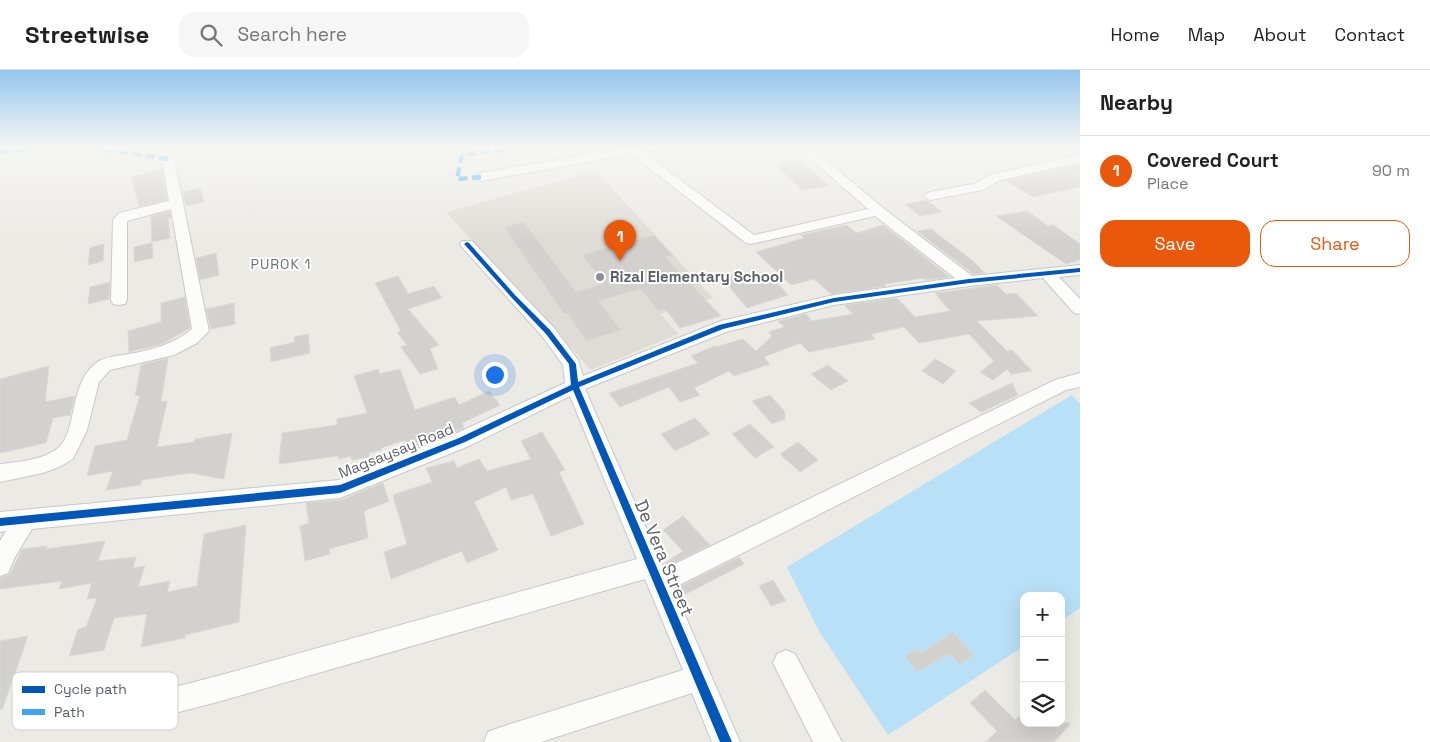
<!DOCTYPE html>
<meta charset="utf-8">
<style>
body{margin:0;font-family:"Space Grotesk",sans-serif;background:#f6f6f6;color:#222}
.controls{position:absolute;right:15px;bottom:15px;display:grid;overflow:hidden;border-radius:10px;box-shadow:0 5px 20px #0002}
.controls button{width:45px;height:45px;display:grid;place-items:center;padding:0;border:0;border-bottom:1px solid #e0e0e0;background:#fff;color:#222;font:25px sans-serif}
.you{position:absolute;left:494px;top:304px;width:18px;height:18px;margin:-12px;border:4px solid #fff;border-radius:50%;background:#1a73e8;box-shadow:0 0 0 8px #1a73e833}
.badge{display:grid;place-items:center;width:32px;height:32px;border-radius:50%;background:#ea580c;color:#fff;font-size:16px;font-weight:700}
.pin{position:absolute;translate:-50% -41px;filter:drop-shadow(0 1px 2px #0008)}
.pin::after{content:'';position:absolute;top:26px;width:18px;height:15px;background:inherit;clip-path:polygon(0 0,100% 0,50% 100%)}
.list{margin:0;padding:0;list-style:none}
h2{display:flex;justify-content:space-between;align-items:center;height:65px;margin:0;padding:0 20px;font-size:21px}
h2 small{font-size:16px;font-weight:400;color:#767676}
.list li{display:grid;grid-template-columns:32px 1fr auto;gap:15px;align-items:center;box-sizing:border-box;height:70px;padding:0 20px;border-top:1px solid #e0e0e0}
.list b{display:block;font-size:19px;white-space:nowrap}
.list p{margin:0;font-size:16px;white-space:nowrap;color:#767676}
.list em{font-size:16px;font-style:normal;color:#767676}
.actions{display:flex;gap:10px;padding:15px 20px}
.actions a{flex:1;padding:11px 0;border:1px solid #ea580c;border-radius:15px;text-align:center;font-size:18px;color:#ea580c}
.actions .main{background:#ea580c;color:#fff}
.icon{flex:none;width:28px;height:28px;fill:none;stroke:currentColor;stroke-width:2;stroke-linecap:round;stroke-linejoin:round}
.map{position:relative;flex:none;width:1080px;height:672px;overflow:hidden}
header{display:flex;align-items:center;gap:30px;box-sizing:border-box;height:70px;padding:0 25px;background:#fff;border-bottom:1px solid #e0e0e0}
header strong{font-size:24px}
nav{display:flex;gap:28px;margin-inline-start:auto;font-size:18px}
.search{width:350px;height:45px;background:#f6f6f6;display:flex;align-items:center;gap:12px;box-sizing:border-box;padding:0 18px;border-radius:15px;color:#767676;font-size:19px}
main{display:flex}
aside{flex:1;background:#fff}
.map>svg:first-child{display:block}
.education{fill:#dfdcd5}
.water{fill:#b8e0f7}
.building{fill:#d2d1ce;stroke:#dad9d4}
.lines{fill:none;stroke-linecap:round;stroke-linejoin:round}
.minor-casing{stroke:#c8c8c8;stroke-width:2}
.minor{fill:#fcfcfb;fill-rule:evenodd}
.quiet{stroke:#40a5ee;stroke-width:4.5;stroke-dasharray:9 4.5;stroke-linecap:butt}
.cycleway-casing{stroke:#fff;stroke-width:3}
.cycleway{fill:#0057b8;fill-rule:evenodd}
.poi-dot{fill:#8d9091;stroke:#fff;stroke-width:2}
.labels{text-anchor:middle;stroke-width:4;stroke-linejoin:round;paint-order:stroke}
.far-neighbourhood-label{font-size:14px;letter-spacing:1px;fill:#6c7176;stroke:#fff}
.poi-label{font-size:15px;font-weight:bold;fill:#5b5f64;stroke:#fff;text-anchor:start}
.street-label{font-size:15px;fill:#5b5f64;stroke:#fff}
.near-street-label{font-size:18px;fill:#5b5f64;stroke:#fff}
.key{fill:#fff;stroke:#cecfd0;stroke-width:1}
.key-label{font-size:14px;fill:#5b5f64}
</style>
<header>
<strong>Streetwise</strong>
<div class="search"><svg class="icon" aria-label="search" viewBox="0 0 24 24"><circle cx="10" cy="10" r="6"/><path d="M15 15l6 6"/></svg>Search here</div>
<nav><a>Home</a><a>Map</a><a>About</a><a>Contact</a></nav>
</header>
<main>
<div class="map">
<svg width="1080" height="672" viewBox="0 0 1080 672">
<rect width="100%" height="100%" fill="#ebeae5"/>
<!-- education -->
<path class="education" d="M596,101L713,228L661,244L678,264L591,300L446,142Z"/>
<!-- water -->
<path class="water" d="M1072,325L1080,334V538L1061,551V526H1024V576L888,665L819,561L787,497Z"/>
<!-- building -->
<g class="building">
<path d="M800,90L829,116L802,120L777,96L783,95L780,93Z"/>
<path d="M1080,94V117L1033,127L1007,111Z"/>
<path d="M162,99L167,130L139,136L131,107Z"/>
<path d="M200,118L204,132L186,136L183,122Z"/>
<path d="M927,130L942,142L920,146L905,134Z"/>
<path d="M170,141L171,148H168L170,168L152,172L151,146Z"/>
<path d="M1027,141L1048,156L1053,155L1080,174V190L1066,194L996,146Z"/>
<path d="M524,152L576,222L605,213L582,185L654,165L672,185L665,187L721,246L680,258L665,239L659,241L640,219L598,231L621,260L587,271L567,243L564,244L504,157Z"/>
<path d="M846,155L857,163L883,155L950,207L925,210L923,208L884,214L886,216L831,224L814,209L791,215L756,182L804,168L801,165Z"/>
<path d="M931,159L974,192L985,203L973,204L917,161Z"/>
<path d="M152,173L153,188L134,192V177Z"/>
<path d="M104,174L103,191L88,195L90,178Z"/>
<path d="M216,183L219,205L200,210L196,188Z"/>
<path d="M739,203L750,214L774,209L788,225L747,238L721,207Z"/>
<path d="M398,206L408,224L434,216L442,228L408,239L439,275L430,279L438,299L420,304L401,277L407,275L397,262L401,261L375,213Z"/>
<path d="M110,212L109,229L88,234L90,217Z"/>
<path d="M997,215L1006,224L1016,223L1038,246L977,251L1007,281L1012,280L1032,301L1011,304L1007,299L993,310L980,302L994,291L969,264L919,273L904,257L871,264L875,269L809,282L800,273L764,287L770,294L734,306L729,301L694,318L700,325L680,332L669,317L620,337L609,323L698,293L691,286L714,276L716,277L743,269L756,281L772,266L769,262L784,257L778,251L806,244L812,251L853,244L844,235L897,228L915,247L950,241L935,223Z"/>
<path d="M185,227L190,258L162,274L129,282L128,261L161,252V233Z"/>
<path d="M234,233L235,254L211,259L206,239Z"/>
<path d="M308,264L310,283L271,292L270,278L295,272L294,267Z"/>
<path d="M168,288L161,332L167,331L157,377L194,372L195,369L232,363L224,409L190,403L142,410L140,415L106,420L113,401L87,406L95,376L127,370L140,325L135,326L141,295Z"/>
<path d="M935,289L956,301L943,314L922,301Z"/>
<path d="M828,295L848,311L831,320L811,304Z"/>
<path d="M49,296L45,332L75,326L70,345L53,348L46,373L0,383V309Z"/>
<path d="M378,299L380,304L400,299L415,340L455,327L459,335L489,321L500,335L462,353L464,358L417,377V375L408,378L405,370L381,378V380L369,383V387L352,390L351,386L339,389L338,386L279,394L282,363L337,355V349L367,343L354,306Z"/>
<path d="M1012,313L1018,325L981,342L969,333Z"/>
<path d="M770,325L785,342V349L772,354L752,331Z"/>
<path d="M695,348L710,364L675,381L661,364Z"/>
<path d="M750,354L774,377L755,388L732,364Z"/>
<path d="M542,362L565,400L559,402L584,454L551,466L533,424L511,430L506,417L474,432L498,480L467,493L462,481L391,509L384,482L407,474L393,425L432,412L426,398L454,391L457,398L479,389L487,401L531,389L521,371Z"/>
<path d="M798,372L818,390L800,402L780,384Z"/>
<path d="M383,413L389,431L364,441L368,468L329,479L330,484L305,491L300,456L309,453L306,433L341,430Z"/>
<path d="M683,446L710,475L667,496L665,493L683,481L663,460Z"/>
<path d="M246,455L239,552L185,565V568L141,577L147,544L114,548L104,580L69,586L78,559L86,557L97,528L87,529L92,513L59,519L62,511L0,519V508L10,504L22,479L47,476L45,479L105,471L98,491L136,487L133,498L145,496L138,517L170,511L167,522L197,516L204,464Z"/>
<path d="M739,487L744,494L682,526L677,518Z"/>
<path d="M773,510L786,531L771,536L759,516Z"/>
<path d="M952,562L974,585L960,595L949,584L917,602L905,586L918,579L921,583Z"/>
<path d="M28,566L2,640L0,639V571Z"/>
<path d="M985,620L1015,650L1024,642V653H1071L1054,672H986L997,661L970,633Z"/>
</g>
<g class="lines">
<!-- minor casing -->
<g class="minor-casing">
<g id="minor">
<path d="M632,77H657L655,80L643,82L754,165L868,139L797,77H810L883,138L972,206L1080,195V205L1059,207L1080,229V244L1074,243L1043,208L969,216L834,235L726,262L585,319L664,499L1055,310L1080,303V317L1066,320L673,518L740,672H712L692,623L541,672H484L488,662L498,658L683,600L645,509L221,631L118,658L108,655L105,645L108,635L118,632L221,605L637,489L570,326L469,376L340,428L32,459L15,487L8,503L0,506V471L6,461L0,462V442L339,410L455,364L565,313L563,295L542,266L462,177L460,174L462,171H472L554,258L578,290L583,306L721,251L834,225L955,208L875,146L751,174L746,173L631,84L481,111L475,107L481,103Z"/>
<path d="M1080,84V92L998,111L983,120L930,130L923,126L930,122L974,114L990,105Z"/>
<path d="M168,85L174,89L209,261L197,273L174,285L110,300L99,312L87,360L73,389L59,397L43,403L0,412V394C19,392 43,390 58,378C78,361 68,315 96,293C105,286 119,286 129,284C152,280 174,274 192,259L171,139L127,151V230L125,234L119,235L113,234L111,230L113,150L119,143L169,131L162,89Z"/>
<path d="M786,580L795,584L842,672H813L773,593L777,584Z"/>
</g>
</g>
<!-- minor -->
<use href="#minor" class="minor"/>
<!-- quiet -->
<g class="quiet">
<path d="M79,76L168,89"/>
<path d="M0,82L58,76"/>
<path d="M481,107L457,109L462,85L525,77"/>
</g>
<!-- cycleway casing -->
<g class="cycleway-casing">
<path id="cycleway" d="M467,172L469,173L515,225L550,260L576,294L578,312L719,255L834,228L969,209L1080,198V202L969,213L834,232L723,259L579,317L732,672H720L573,320L465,372L340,423L0,456V448L340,415L459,368L571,315L569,294L546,264L511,227L465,175L464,174Z"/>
</g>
<!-- cycleway -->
<use href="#cycleway" class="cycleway"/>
</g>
<!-- sky -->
<linearGradient id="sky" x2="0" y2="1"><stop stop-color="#95c6ee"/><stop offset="0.45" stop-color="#f6f6f3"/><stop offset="1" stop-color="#f6f6f3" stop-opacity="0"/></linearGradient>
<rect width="1080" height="171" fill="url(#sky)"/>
<!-- markers -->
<circle class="poi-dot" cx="600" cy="207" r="5"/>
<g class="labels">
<!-- far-neighbourhood labels -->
<g class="far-neighbourhood-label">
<text x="281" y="199">PUROK 1</text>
</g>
<!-- poi labels -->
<g class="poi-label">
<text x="610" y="212">Rizal Elementary School</text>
</g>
<!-- street labels -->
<g class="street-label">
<text transform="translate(396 381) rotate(-22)" y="5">Magsaysay Road</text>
</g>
<!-- near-street labels -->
<g class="near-street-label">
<text transform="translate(664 488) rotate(67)" y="6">De Vera Street</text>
</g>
</g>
<!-- legend -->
<rect x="12" y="602" width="166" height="58" rx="8" class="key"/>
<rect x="22" y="616" width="23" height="7" fill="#0057b8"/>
<rect x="22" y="639" width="23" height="6" fill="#40a5ee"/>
<g class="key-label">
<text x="54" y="624">Cycle path</text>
<text x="54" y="647">Path</text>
</g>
</svg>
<div class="controls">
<button>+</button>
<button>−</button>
<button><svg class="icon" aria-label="layers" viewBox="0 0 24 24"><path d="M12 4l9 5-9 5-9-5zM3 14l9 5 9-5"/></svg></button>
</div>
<div class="you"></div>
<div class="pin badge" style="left:620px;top:191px">1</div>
</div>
<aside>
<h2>Nearby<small></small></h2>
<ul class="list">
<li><span class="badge">1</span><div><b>Covered Court</b><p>Place</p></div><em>90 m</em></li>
</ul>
<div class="actions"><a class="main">Save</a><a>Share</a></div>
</aside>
</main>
